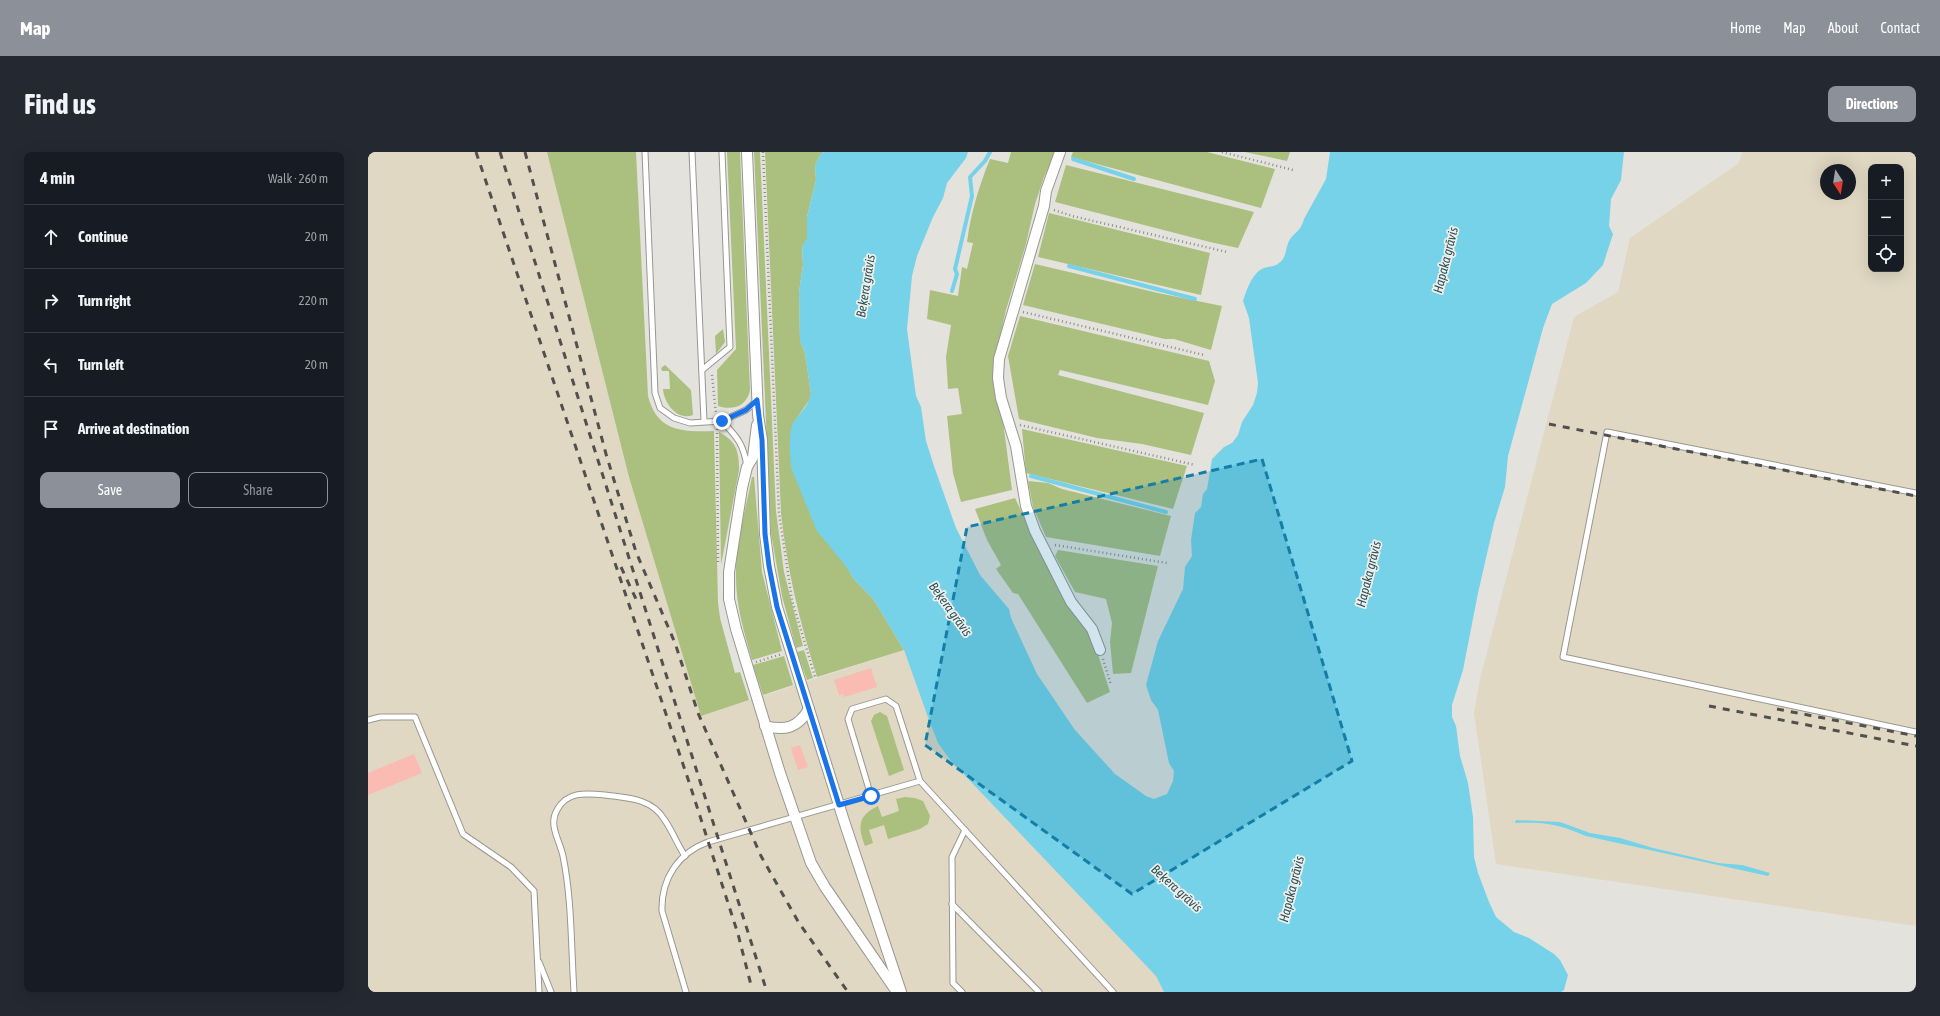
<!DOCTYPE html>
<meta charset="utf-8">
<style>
body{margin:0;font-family:"Asap Condensed",sans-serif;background:#242831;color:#f1f3f6}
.controls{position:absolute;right:12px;top:12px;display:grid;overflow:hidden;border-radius:8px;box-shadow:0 4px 16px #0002}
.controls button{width:36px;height:36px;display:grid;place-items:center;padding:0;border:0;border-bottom:1px solid #363941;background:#171b24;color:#f1f3f6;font:20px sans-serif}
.compass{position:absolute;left:1452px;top:12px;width:36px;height:36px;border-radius:50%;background:#171b24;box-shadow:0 4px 16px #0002;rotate:168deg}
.stop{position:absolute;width:12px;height:12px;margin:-9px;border:3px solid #1a73e8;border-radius:50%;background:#fff}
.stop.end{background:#1a73e8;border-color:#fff;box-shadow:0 1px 4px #0008}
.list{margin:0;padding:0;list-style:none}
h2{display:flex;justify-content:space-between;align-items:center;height:52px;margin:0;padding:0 16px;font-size:17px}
h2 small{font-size:13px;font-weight:400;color:#9ea1a6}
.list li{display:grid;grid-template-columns:26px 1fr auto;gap:12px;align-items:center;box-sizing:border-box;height:64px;padding:0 16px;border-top:1px solid #363941}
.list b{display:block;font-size:15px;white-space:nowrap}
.list em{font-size:13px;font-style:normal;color:#9ea1a6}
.actions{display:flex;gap:8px;padding:12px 16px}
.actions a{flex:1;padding:9px 0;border:1px solid #8c9099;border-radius:8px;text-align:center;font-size:14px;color:#8c9099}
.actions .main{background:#8c9099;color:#fff}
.icon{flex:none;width:22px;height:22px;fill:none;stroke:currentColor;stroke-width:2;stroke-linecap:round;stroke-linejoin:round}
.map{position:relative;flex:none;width:1548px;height:840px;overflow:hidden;border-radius:8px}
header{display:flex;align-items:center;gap:24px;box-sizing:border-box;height:56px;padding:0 20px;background:#8c9099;color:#fff}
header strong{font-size:19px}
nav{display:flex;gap:22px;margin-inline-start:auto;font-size:14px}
.intro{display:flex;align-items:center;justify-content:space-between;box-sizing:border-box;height:96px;padding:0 24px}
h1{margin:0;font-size:28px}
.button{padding:10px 18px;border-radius:8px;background:#8c9099;color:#fff;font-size:14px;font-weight:700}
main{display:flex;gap:24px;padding:0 24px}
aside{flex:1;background:#171b24;border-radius:8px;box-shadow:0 4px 16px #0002}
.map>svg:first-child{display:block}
.industrial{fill:#e0d8c2;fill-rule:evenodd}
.green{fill:#abbf7f}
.water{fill:#75d2e9}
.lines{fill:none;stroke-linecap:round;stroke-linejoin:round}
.stream{stroke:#75d2e9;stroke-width:4}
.building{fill:#fabbb2}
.lane-casing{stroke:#999792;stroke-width:7}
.street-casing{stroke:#999792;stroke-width:12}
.path{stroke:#8d8c88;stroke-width:2.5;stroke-dasharray:1 3;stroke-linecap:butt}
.lane{stroke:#fff;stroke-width:5}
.street{stroke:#fff;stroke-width:10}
.rail{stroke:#52504e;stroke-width:3;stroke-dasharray:7 7;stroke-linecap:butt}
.route{stroke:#1a73e8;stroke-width:5}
.marked{fill:#147ea7;fill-opacity:0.2;stroke:#147ea7;stroke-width:3;stroke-dasharray:8 5;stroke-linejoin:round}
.labels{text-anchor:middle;stroke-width:3.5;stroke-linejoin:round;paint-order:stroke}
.water-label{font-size:13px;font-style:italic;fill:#28525c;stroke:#f1efe9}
</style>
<header>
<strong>Map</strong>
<nav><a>Home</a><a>Map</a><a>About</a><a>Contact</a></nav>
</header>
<div class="intro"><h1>Find us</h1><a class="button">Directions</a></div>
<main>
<aside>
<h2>4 min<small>Walk · 260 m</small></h2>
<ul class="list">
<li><svg class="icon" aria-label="ahead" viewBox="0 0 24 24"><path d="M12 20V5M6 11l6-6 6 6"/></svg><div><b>Continue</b></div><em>20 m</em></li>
<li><svg class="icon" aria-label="right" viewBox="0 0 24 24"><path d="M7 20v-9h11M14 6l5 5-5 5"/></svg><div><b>Turn right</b></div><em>220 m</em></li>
<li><svg class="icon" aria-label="left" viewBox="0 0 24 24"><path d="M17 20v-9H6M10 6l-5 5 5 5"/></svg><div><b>Turn left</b></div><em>20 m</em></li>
<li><svg class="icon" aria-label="arrive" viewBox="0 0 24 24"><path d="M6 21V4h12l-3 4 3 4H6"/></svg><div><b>Arrive at destination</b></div></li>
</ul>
<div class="actions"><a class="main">Save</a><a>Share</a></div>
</aside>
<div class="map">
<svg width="1548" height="840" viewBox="0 0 1548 840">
<rect width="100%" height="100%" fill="#e4e2dc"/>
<!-- industrial -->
<g class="industrial">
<path d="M0,0H179L261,325L333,564L536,498L562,571L583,609L789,824L796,840H0Z"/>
<path d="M1374,0H1548V774L1128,712L1106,561L1112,527L1206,165L1250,140L1262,86L1371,11ZM1503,15H1533V117H1503ZM1458,18H1482V42H1458Z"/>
</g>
<!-- green -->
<g class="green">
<path d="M179,0H268L280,244C289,280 315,280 346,279L350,450L352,466L367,521L372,520L381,548L333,564L261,325Z"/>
<path d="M359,0H372L382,238C379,254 365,259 350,254L349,218L368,197Z"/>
<path d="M386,0H392L408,359L416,420L435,494L428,496L414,444L403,381Z"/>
<path d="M397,0H456L452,3L447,14L448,28L439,65V87L434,95L435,113L431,140L432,188L437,201L443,242L442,247L425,272L422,288L424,318L485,426L506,448L536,498L449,525C432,471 419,418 413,361Z"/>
<path d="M643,0H688L676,25L667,52L658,92L638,158L627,208L644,338L593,350L585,321L579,264L594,262L590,236L580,237L578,205L583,173L559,167L562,138L590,144L594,115L599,117L605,91L599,90C603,60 611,34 622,7L640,11Z"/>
<path d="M705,0H839L907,17L893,56L703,5Z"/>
<path d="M877,0H922L919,9Z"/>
<path d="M698,13L886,60L870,96L842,90L687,50Z"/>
<path d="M681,61L842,101L833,143L670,105Z"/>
<path d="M667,112L790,141L854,154L843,198L806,187H797L655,153Z"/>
<path d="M652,164L841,209L847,229L840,253L692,218L690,223L836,261L823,303L774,292L729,286L651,267L640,204Z"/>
<path d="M355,177L357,190L348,202L347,184Z"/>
<path d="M297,213L323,238L325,263C309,269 296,251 295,237H302L301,219H294L293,216Z"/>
<path d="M654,277L819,314L805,357L658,321Z"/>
<path d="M351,280C368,289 371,299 371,318L353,413Z"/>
<path d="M384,325H386L394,420L414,499L384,508C376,480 368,454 368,425C367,392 378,357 384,325Z"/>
<path d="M660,329L680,331L694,337L803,364L792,404L678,385L665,355Z"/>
<path d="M647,346L684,424L727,493L742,540L719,551L650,442L645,441L628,417L633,413L619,388L607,357Z"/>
<path d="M690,398L790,414L763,521L745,522L742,490L744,471L738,447L707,440L687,404Z"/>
<path d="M436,498L445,526L439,528L429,500Z"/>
<path d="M416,504L425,533L395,543L385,513Z"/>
<path d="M512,560L519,564L536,618L521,624L503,569L506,563Z"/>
<path d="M537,645L547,646L555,649L562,664L560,672L552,677L520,687L516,673L501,678L505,691L497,694C490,675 489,664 510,654L514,665L531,659L528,647Z"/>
</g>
<!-- water -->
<g class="water">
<path d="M456,0H600L598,6L579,31L575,46L565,65L549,104L544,124L539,177L548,244L553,255L558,289L566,314L588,376L612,423L641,457L643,466L669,522L707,578L747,622L778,644L786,647L799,642L805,629L806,619L801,611L790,558L783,548L778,533L790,489L815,437L817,415L824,404L823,388L827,361L833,355L835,342L839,337L844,307L856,295L864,291L870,283L874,270L885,253L889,241L890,231L881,166L875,149C879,137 884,121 896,116C901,114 907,115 911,111C919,105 917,97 921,89C927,79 932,81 936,67L958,27L962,0H1256L1253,28L1243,47L1241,74L1245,82L1235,113L1218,131L1184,152L1175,176L1140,304L1137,335L1126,371L1110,441L1095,518L1084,553V565L1088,574L1092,604L1100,631L1105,665L1106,705L1110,721L1121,750L1128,765L1146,780L1161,786L1186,802L1192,808L1200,823L1196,838L1193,840H796L788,824L583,609L570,591L562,571L536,498L506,448L485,426L477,413L449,379L424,318C422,308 419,277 427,268C433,261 441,252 443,242L437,201L432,188L431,140L435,113L434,95L439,86V65L448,28L447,14L452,3Z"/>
<path d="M1148,668L1192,670L1222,681L1252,686L1285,696L1350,711L1374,713L1402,721L1400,724L1218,684C1190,672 1177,670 1147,671Z"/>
</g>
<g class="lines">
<!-- stream -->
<g class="stream">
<path d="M705,7L766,27"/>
<path d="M701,114L827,147"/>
<path d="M584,139L589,122L587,117L604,44L602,25L617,9L622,0"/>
<path d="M663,324L798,360"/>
</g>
</g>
<!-- building -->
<g class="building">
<path d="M503,516L509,535L476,545L475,542L471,543L466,528Z"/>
<path d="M432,593L440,615L430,618L423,596Z"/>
<path d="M46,602L54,621L0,643V621Z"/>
</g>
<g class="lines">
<!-- lane casing -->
<g class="lane-casing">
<g id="lane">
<path d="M277,0L287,241L292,256L306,266L322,271L354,269L378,258L389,249"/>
<path d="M324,0L336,269"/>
<path d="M334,218L362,195L354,0"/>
<path d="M354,269C369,285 375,291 379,314"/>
<path d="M1548,341L1239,280L1195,505L1548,580"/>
<path d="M0,568L12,565H47L95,682L143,715L166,739L171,840"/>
<path d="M503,644L480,567L484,557L518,547L528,554L552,629"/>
<path d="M584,752L671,840"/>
<path d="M171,810L183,840"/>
<path d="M206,840C203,795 204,748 195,704C192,689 180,673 189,658C199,639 218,641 237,643C259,646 283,646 296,667C304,678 309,692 317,704"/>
<path d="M318,840L294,759C293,727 310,701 340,690L552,629L745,840"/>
<path d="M594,840L585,831L584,705L597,678"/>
</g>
</g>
<!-- street casing -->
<g class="street-casing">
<g id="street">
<path d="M379,0L390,263L394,288L397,382L401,414L409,455L476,669L533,840"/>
<path d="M692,0L678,39L676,54L631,207L630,226L633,246L648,294L658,354L667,379L703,450L724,477L732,498"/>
<path d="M389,273L385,305L379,315L374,336L361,420V447L368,477L412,621L443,711L457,735L529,840"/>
<path d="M397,574C417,579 430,576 441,557"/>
</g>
</g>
<!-- path -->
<g class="path">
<path d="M395,0L411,361L424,448L447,525"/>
<path d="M854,0L925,18"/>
<path d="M686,58L704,64L859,100"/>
<path d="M655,160L836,203"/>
<path d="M344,223L348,262"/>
<path d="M652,273L827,313"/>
<path d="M349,277L350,412"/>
<path d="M687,393L799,411"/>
<path d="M735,507L743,533"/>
<path d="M388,510L414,502"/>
</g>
<!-- lane -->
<use href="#lane" class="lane"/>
<!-- street -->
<use href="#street" class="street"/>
<!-- rail -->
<g class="rail">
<path d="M108,0L321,630L370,782L384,837"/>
<path d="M132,0L399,840"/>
<path d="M157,0L238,302L268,400L307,491L330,561L393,704L431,771L480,840"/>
<path d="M1181,272L1548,344"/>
<path d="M253,415L268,447"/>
<path d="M1341,554L1548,594"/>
<path d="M1409,557L1548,584"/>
</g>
</g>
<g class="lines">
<!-- route -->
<path class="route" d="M354,269L378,258L389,248L394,288L397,382L401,414L409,455L471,653L503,644"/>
</g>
<!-- marked area -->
<path class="marked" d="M894,307L984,609L764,742L557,593L599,375Z"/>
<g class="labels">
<!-- water labels -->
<g class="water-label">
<text transform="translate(1077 108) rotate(-76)" y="5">Hapaka grāvis</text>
<text transform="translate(497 134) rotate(-81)" y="5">Beķera grāvis</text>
<text transform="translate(1000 422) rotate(-76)" y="5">Hapaka grāvis</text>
<text transform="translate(583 457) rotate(54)" y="5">Beķera grāvis</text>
<text transform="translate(809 736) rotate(42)" y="5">Beķera grāvis</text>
<text transform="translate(923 737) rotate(-76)" y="5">Hapaka grāvis</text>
</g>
</g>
</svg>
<div class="controls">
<button>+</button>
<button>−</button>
<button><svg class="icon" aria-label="locate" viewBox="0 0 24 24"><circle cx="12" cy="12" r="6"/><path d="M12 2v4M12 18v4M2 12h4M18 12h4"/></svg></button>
</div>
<svg class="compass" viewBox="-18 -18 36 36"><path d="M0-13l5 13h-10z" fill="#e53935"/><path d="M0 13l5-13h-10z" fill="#9ea1a6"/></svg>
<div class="stop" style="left:503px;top:644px"></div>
<div class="stop end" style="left:354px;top:269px"></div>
</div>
</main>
